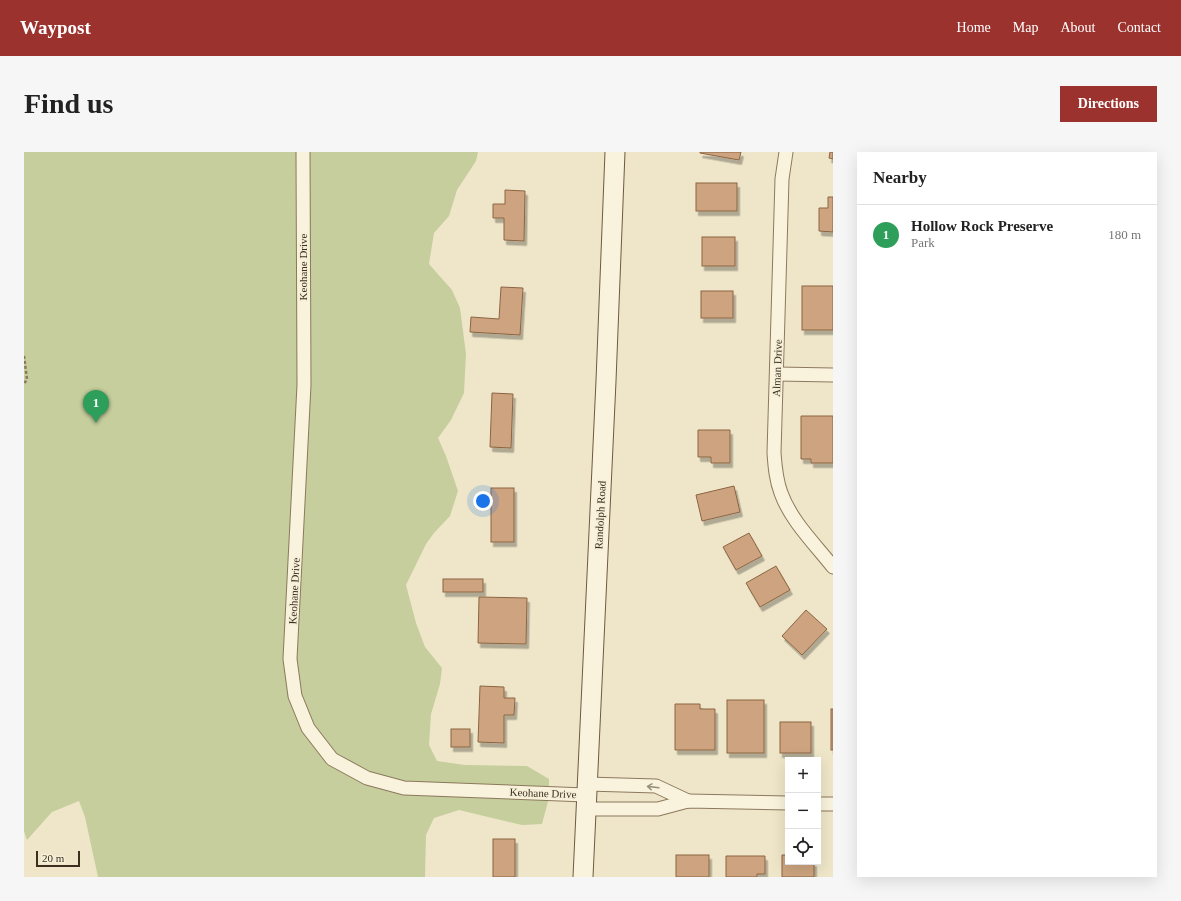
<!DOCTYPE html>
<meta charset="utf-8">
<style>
body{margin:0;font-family:Georgia,serif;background:#f6f6f6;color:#222}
.controls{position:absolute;right:12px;bottom:12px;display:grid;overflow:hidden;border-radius:0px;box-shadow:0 4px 16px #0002}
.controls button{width:36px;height:36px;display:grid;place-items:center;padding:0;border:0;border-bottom:1px solid #e0e0e0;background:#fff;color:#222;font:20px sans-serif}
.scale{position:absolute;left:12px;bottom:10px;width:44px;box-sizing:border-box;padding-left:4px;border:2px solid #3c2f20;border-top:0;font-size:11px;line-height:14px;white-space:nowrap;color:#3c2f20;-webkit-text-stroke:3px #f6efd8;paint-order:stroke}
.you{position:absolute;left:459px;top:349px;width:14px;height:14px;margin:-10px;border:3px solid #fff;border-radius:50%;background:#1a73e8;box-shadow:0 0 0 6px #1a73e833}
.badge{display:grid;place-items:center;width:26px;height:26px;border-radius:50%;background:#9b322d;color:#fff;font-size:13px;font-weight:700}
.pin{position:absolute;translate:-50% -33px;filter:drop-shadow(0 1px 2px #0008)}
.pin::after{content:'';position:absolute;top:21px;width:14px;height:12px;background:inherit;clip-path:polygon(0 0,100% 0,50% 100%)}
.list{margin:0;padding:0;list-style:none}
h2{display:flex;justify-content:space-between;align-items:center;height:52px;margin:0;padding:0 16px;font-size:17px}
h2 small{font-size:13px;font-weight:400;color:#767676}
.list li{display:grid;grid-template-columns:26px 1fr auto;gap:12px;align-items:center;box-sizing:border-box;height:60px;padding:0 16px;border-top:1px solid #e0e0e0}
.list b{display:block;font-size:15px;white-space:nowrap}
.list p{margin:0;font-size:13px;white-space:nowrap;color:#767676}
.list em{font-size:13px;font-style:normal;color:#767676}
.icon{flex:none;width:22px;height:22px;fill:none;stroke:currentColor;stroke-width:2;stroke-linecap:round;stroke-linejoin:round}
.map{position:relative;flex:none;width:809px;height:725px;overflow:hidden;border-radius:0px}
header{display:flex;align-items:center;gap:24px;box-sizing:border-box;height:56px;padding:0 20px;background:#9b322d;color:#fff}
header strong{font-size:19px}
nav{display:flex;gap:22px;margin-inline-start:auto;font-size:14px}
.intro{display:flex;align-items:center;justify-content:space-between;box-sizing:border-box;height:96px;padding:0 24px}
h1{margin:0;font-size:28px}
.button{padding:10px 18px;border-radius:0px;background:#9b322d;color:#fff;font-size:14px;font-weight:700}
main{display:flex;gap:24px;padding:0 24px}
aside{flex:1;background:#fff;border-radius:0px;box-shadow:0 4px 16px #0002}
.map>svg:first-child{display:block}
.green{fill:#c5ce9c}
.building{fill:#cda47f;stroke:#8b6443;filter:url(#shadow)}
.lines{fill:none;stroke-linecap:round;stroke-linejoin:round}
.street-casing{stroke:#8c795d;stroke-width:15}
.secondary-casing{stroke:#6e5a40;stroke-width:21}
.path{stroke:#8c795d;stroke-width:2.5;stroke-dasharray:3 2;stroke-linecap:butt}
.street{stroke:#f9f2dc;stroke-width:13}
.secondary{stroke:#f9f2dc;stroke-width:19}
.oneway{stroke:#9a907e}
.labels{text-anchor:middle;stroke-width:3;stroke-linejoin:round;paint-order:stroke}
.street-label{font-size:11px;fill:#3c2f20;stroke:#f6efd8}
</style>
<header>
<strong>Waypost</strong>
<nav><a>Home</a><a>Map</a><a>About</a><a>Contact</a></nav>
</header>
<div class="intro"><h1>Find us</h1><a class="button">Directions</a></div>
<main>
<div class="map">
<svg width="809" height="725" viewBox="0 0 809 725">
<defs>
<filter id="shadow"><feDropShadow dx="2.5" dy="4.5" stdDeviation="0" flood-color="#0004"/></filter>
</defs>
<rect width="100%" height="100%" fill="#efe6c9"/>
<!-- green -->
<path class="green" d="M0,0H454L452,9L433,38L425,64L410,81L405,112L428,138L436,156L442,202L440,241L427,268L414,286L422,304L434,339L426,364L410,381L402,392L382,433L392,471L401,495L418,516L416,532L407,562L405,593L413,609L441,613L503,614L525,627V646L518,672L498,673L435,658L410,666L402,683L401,725H74L61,665L55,649L28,660L3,688L0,679Z"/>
<!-- building -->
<g class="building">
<path d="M676,0H717L715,8L676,1Z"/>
<path d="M806,0H809V7L805,6Z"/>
<rect x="672" y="31" width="41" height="28"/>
<path d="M481,38L501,39L500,89L480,88V66H469V52H481Z"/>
<path d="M804,45H809V80L795,79V56H804Z"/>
<rect x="678" y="85" width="33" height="29"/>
<rect x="778" y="134" width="31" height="44"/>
<path d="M477,135L499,136L496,183L446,180L447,165L475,167Z"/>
<rect x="677" y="139" width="32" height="27"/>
<path d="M468,241L489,242L487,296L466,295Z"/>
<path d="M777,264H809V311H787V307H777Z"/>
<path d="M674,278H706V311H687V305H674Z"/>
<path d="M710,334L716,360L678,369L672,343Z"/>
<rect x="467" y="336" width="23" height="54"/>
<path d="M725,381L738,404L712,418L699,395Z"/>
<path d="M752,414L766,438L736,455L722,431Z"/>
<rect x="419" y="427" width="40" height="13"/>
<path d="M455,445L503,446L502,492L454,491Z"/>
<path d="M782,458L803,477L778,503L758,484Z"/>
<path d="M456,534L480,535V546H491L490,563H480V591L454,590Z"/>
<rect x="703" y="548" width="37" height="53"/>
<path d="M651,552H676V557H691V598H651Z"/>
<rect x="807" y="557" width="2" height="41"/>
<rect x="756" y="570" width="31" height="31"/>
<rect x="427" y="577" width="19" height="18"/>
<rect x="469" y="687" width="22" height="38"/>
<rect x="652" y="703" width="33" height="22"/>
<path d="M758,703H764V710H790V725H758Z"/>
<path d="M702,704H741V722H733V725H702Z"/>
</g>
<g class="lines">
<!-- street casing -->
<g class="street-casing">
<g id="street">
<path d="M279,0L280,233L266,507L271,544L284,576L308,607L343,626L380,636L562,643"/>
<path d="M762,0L758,27L750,301C751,315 752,328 757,341C767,369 791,392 809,415"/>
<path d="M753,222L809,223"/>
<path d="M563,632L632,634L664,649"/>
<path d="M794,652H809"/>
<path d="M562,657H634L664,649L764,651"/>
</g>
</g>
<!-- secondary casing -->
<g class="secondary-casing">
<path id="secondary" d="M559,725L582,229L591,0"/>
</g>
<!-- path -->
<path class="path" d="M0,204L3,227L0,232"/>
<!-- street -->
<use href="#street" class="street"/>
<!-- secondary -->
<use href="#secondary" class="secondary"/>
</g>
<!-- one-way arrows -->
<defs><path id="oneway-shaft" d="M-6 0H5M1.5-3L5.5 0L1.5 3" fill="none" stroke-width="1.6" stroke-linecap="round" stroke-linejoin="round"/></defs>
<use class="oneway" href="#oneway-shaft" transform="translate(629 635) rotate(-173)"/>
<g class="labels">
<!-- street labels -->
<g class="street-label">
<text transform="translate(279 115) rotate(-90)" y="4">Keohane Drive</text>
<text transform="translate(753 216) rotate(-88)" y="4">Alman Drive</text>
<text transform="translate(576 363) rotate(-87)" y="4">Randolph Road</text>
<text transform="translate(270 439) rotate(-87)" y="4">Keohane Drive</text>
<text transform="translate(519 641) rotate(2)" y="4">Keohane Drive</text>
</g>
</g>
</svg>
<div class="controls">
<button>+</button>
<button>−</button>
<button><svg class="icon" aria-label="locate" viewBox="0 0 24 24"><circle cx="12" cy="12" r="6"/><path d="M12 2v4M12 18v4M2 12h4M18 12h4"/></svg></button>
</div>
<div class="scale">20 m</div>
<div class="you"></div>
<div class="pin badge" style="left:72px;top:271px;background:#2e9e5b">1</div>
</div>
<aside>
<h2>Nearby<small></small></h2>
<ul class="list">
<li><span class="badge" style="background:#2e9e5b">1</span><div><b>Hollow Rock Preserve</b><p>Park</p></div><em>180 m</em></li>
</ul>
</aside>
</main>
